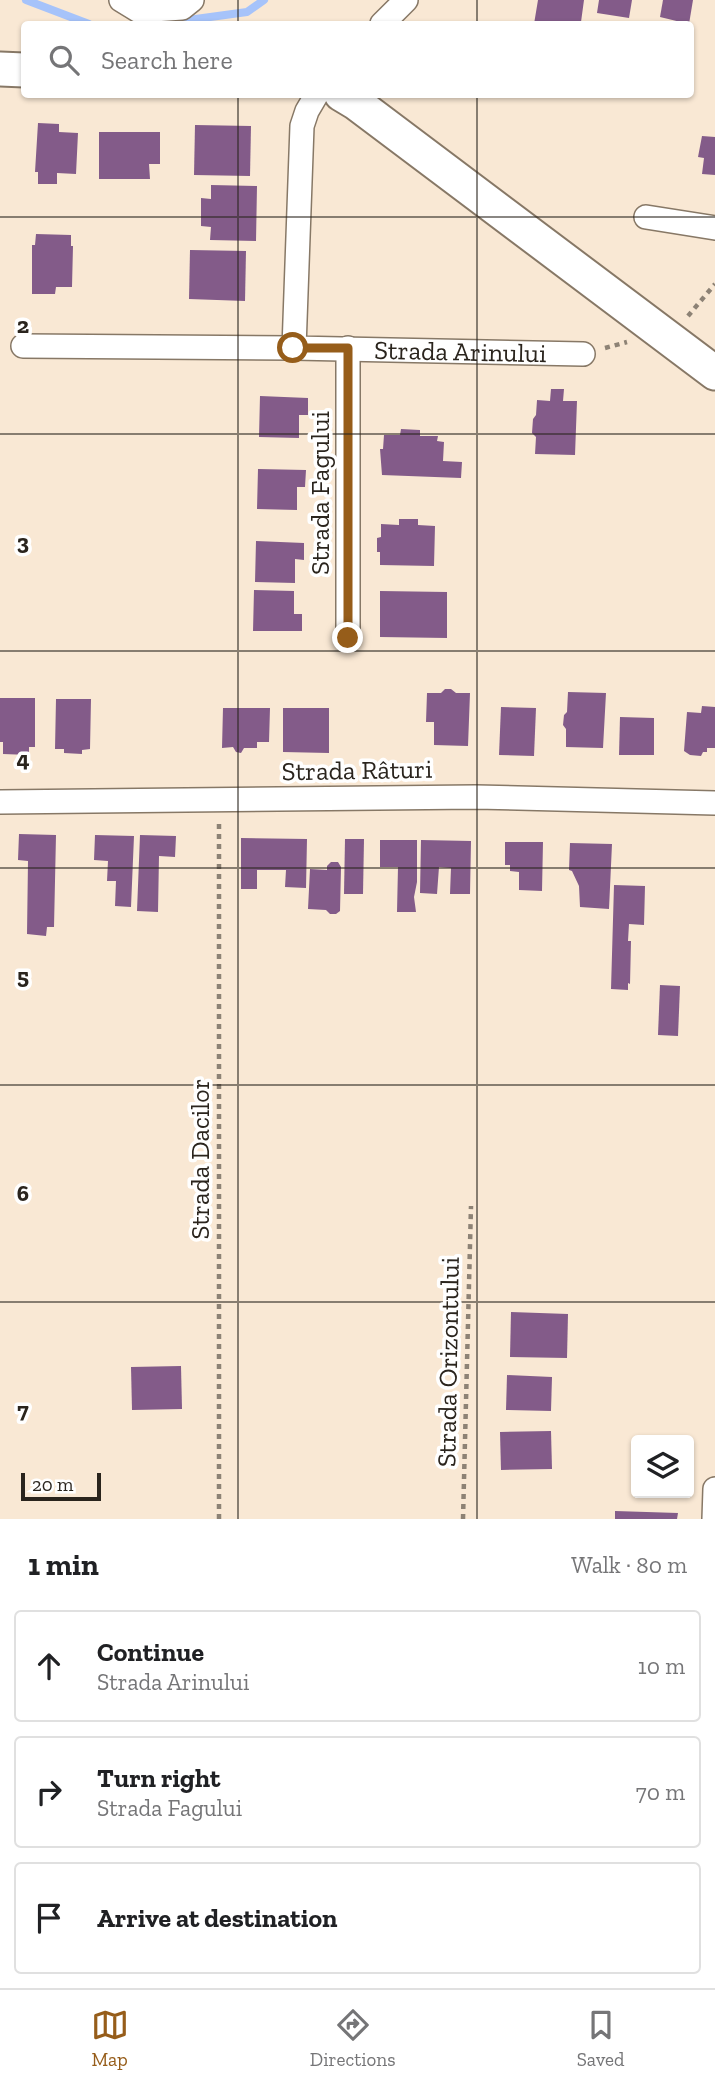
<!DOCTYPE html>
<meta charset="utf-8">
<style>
body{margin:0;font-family:"Zilla Slab",serif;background:#f2f2f2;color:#202124}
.controls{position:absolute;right:21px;bottom:21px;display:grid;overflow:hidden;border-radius:7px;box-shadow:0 2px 5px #0004}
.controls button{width:63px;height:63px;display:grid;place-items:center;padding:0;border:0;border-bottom:2px solid #e0e0e0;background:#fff;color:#202124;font:35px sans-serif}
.scale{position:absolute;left:21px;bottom:18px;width:80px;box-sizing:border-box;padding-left:7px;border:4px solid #2a241d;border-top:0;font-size:19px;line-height:24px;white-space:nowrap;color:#2a241d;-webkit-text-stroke:5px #fff;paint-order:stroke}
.stop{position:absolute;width:21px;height:21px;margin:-16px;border:5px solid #965d1a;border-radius:50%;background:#fff}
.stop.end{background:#965d1a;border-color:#fff;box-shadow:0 2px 7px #0008}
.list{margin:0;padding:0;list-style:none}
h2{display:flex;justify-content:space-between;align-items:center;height:91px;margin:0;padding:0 28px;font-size:30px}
h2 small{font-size:23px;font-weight:400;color:#757577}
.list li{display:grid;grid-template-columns:46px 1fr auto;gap:21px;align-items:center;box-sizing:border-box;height:112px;margin:0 14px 14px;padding:0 14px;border:2px solid #e0e0e0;border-radius:7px}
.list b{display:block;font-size:26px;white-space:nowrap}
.list p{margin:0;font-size:23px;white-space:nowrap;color:#757577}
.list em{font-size:23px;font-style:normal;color:#757577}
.icon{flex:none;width:38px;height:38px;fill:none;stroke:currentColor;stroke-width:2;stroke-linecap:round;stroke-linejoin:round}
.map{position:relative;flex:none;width:715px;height:1519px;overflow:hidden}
.search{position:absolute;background:#fff;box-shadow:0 2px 5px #0004;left:21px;right:21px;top:21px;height:77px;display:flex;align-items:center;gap:18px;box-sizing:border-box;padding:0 24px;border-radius:7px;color:#757577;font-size:26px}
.sheet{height:469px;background:#fff}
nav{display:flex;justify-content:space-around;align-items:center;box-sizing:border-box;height:98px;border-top:2px solid #e0e0e0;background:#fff;font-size:19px;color:#757577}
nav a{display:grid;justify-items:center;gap:4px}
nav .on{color:#965d1a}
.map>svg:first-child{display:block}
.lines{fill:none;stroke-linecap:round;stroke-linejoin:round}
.stream{stroke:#a6c3fa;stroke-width:8}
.building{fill:#835b89}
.street-casing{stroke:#877866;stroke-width:26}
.secondary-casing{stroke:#877866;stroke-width:37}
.path{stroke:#8d8275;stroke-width:4.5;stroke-dasharray:5 5;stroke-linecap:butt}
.street{stroke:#fff;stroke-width:23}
.secondary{stroke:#fff;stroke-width:33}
.route{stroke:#965d1a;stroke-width:9}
.grid{fill:none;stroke:#2a241d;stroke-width:2;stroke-opacity:0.55}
.labels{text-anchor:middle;stroke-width:7;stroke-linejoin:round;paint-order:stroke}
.street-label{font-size:26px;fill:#2a241d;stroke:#fff}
.grid-label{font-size:23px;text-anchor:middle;font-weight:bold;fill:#2a241d;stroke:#fff;stroke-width:7;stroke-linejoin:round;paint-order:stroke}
</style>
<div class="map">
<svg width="715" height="1519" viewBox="0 0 715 1519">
<rect width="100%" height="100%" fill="#f9e8d4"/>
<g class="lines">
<!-- stream -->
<g class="stream">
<path d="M26,0L89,24"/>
<path d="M159,24L247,12L264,0"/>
</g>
</g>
<!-- building -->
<g class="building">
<path d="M538,0H584L581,22L586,24H534Z"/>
<path d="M599,0H632L629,18L597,13Z"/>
<path d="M663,0H693L689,24L660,17Z"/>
<path d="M38,123L59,124V132L78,133L76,174L57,173V184H38V172H35Z"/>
<path d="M195,125L251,126L250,176L194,175Z"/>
<path d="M99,132H160V164H149L150,179H99Z"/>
<path d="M702,136L715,137V175L702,174L704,158L698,157Z"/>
<path d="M211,185L257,186L256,241L210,240L211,227L201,226V198L211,199Z"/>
<path d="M36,234L71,235V246H73L72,287H56L55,294H32V245H35Z"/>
<path d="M190,250L246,251L245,301L189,299Z"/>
<path d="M551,389H564L563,401H577L575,455L535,454L536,437L532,433L533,419L536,415L537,400L550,401Z"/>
<path d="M260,396L308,398V415H299V438L259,437Z"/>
<path d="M401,429L420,430V436H438L437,441L444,442L443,461L462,462L461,478L382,475L380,449H383L384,435H400Z"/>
<path d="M258,469L306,470L305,487H297V510L257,509Z"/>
<path d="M399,519H418V525L435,526L434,566L380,565V552H377V538L381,537V524L399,525Z"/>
<path d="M256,541L304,543V560L295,559V583L255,582Z"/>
<path d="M254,590L294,591V614H302V631H253Z"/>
<path d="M380,591L447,592V638L380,637Z"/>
<path d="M445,689H451L456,693H470L468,746L434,745V722H426L427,693H441Z"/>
<path d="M568,692L606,693L603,748L566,747V729L563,725L564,715L567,712Z"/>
<path d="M0,698H35V747H29V755L3,754V742H0Z"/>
<path d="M56,699H91L90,749L82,750V754L64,753V749H55Z"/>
<path d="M702,706L715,707V748H707V752H703L701,756L690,755L684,751L687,712L701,713Z"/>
<path d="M501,707L536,708L534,756L499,755Z"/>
<path d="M223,708H270L269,742H257V748H244L241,753L236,752L233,747L222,748Z"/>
<path d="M283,708H329V753L283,752Z"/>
<path d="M620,717L654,718V755H619Z"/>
<path d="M19,834L56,835L54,927H47L46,936L27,934L28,861L18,860Z"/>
<path d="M95,835L134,836L131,907L115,906L116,881H107L108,861L94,860Z"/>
<path d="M140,835L176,836L175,857L159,856L158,912L137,911Z"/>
<path d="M241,838L307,839L306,888L285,887L286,870H257V889H241Z"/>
<path d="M345,839H364L363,894H344Z"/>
<path d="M380,840H417V882L414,897L416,912H397L398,867H380Z"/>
<path d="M421,840L471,841L470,894H450L451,868L439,867L437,894L420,893Z"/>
<path d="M505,842H543L542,891L519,890V872L510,871V865H505Z"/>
<path d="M570,843L612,844L609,909L580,907L579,886L572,871L569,870Z"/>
<path d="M331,862H338L341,867L340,911L336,914H330L326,910L308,909L310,869L327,870V866Z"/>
<path d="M614,885L645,886L644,925L629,924L628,941H631L630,984L628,983V990L611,989Z"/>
<path d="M660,985L680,986L678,1036L658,1035Z"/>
<path d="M511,1312L568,1314L567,1358L510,1357Z"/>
<path d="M181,1366L182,1409L132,1410L131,1367Z"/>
<path d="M507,1375L552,1377L551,1411L506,1410Z"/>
<path d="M551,1431L552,1469L501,1470L500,1432Z"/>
<path d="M615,1511L678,1513L677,1519H615Z"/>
</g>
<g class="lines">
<!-- street casing -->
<g class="street-casing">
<g id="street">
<path d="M121,0L139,11L182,8L192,0"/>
<path d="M382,24L406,0"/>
<path id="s1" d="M317,94L307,111L302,126L294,348L583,354"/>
<path d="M646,217L715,228"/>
<path d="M23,346L294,348"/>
<path d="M348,638V348"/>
<path d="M0,802L476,797L715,803"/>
<path d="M714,1519L715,1489"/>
</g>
</g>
<!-- secondary casing -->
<g class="secondary-casing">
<g id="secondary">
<path d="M0,69L24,70"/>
<path d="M341,94L356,103L715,373"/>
</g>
</g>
<!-- path -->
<g class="path">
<path d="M688,316L715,284"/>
<path d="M605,348L627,342"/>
<path d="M219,1519V823"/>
<path d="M463,1519L471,1206"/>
</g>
<!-- street -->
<use href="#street" class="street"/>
<!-- secondary -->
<use href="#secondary" class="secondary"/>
</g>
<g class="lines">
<!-- route -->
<path class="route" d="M293,348H348V638"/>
</g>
<!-- grid -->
<path class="grid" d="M238,0V24M477,0V24M238,94V1519M477,94V1519M0,217H715M0,434H715M0,651H715M0,868H715M0,1085H715M0,1302H715"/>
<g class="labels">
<!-- street labels -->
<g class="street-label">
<text dy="9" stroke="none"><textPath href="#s1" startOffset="424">Strada Arinului</textPath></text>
<text transform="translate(320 493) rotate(-90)" y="9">Strada Fagului</text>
<text transform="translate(357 770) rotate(-1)" y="9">Strada Râturi</text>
<text transform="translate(200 1159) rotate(-90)" y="9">Strada Dacilor</text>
<text transform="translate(448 1362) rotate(-89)" y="9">Strada Orizontului</text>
</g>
</g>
<g class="grid-label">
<text x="23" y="333">2</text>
<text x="23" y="550">3</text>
<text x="23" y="767">4</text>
<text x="23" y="984">5</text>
<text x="23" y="1201">6</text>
<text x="23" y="1418">7</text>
</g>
</svg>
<div class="controls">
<button><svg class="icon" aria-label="layers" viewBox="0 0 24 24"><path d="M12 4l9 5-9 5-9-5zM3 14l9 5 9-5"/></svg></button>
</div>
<div class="scale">20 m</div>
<div class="stop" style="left:293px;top:348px"></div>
<div class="stop end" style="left:348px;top:638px"></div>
<div class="search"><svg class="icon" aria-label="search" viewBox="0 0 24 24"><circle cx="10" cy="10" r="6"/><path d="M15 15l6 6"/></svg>Search here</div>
</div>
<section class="sheet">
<h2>1 min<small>Walk · 80 m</small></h2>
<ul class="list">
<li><svg class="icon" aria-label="ahead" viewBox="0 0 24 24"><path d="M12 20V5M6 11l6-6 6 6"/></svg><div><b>Continue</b><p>Strada Arinului</p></div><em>10 m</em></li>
<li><svg class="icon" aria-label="right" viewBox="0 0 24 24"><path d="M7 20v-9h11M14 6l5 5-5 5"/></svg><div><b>Turn right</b><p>Strada Fagului</p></div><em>70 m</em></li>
<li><svg class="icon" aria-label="arrive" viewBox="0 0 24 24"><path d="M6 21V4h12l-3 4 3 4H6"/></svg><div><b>Arrive at destination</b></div></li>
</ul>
</section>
<nav>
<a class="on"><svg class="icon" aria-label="map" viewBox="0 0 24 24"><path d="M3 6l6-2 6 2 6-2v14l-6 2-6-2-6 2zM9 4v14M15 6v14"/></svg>Map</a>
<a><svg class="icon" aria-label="directions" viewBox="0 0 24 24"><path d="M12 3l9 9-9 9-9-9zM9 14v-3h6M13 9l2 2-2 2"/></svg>Directions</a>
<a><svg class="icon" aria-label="saved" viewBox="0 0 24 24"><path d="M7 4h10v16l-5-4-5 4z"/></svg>Saved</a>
</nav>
